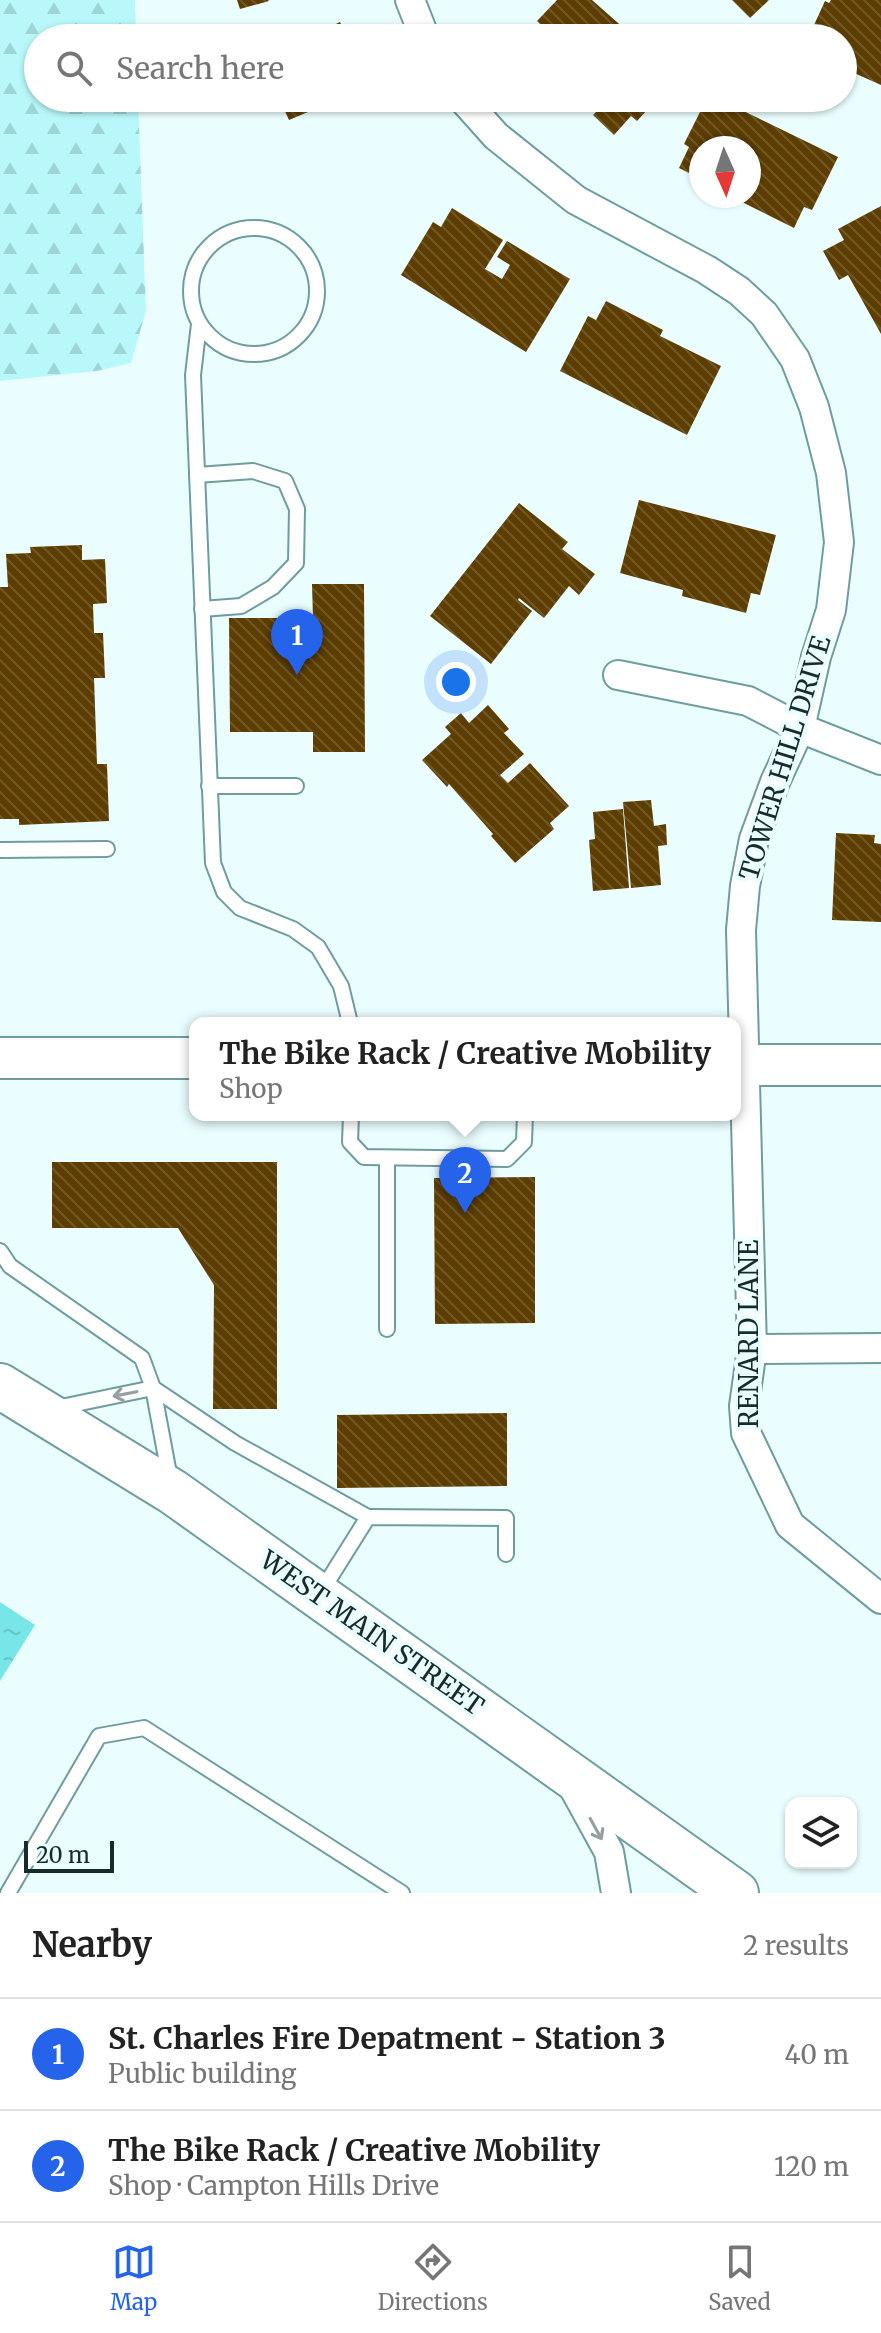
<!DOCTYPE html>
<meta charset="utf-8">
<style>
body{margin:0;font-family:Merriweather,serif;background:#f6f6f6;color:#222}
.controls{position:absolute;right:24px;bottom:24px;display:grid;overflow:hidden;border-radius:16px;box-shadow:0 2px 6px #0004}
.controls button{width:72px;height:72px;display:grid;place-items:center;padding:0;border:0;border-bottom:2px solid #e0e0e0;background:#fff;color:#222;font:40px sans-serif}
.compass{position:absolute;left:689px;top:136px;width:72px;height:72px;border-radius:50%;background:#fff;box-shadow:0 2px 6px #0004;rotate:177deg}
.scale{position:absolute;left:24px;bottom:20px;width:90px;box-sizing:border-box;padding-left:8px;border:4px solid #182b2c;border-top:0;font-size:22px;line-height:28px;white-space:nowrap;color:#182b2c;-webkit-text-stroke:6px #ebfeff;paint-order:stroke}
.you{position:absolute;left:456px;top:682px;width:28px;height:28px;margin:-20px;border:6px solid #fff;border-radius:50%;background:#1a73e8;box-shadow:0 0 0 12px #1a73e833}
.badge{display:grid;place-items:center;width:52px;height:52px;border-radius:50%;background:#2563eb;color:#fff;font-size:26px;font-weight:700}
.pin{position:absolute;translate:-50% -66px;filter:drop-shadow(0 2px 4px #0008)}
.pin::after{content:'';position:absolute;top:42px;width:28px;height:24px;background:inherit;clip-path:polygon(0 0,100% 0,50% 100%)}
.popup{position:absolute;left:189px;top:1017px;width:552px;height:104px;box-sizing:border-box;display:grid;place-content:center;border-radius:16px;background:#fff;filter:drop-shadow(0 2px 6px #0005);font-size:26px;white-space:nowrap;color:#767676}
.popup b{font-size:30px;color:#222}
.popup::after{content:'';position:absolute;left:50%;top:100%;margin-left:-16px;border:16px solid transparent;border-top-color:#fff}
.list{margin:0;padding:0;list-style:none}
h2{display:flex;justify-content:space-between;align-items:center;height:104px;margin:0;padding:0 32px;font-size:34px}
h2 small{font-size:26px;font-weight:400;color:#767676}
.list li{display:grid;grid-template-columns:52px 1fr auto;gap:24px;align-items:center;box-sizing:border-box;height:112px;padding:0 32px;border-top:2px solid #e0e0e0}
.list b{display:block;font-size:30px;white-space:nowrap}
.list p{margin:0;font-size:26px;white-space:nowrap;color:#767676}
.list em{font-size:26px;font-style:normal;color:#767676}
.icon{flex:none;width:44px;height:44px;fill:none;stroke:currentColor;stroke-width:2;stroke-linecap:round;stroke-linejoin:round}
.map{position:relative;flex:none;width:881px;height:1893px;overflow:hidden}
.search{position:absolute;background:#fff;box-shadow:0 2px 6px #0004;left:24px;right:24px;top:24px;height:88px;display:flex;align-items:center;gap:20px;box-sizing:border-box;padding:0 28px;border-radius:44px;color:#767676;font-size:30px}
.sheet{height:328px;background:#fff}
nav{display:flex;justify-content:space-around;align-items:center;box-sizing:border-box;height:112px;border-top:2px solid #e0e0e0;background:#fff;font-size:22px;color:#767676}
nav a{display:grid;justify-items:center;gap:4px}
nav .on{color:#2563eb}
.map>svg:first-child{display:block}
.forest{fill:url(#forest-firs)}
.water{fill:url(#water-ripples)}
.building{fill:url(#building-back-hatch)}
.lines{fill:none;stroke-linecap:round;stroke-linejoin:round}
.lane-casing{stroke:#6f9d9e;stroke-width:18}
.street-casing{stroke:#6f9d9e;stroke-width:32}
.secondary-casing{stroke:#6f9d9e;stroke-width:44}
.primary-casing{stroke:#6f9d9e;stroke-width:48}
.lane{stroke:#fff;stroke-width:14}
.street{stroke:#fff;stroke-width:28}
.secondary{stroke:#fff;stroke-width:40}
.primary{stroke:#fff;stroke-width:44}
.oneway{stroke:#97a0a0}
.labels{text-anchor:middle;stroke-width:8;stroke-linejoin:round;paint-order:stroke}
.street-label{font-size:26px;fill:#182b2c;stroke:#ebfeff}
</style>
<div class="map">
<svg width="881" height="1893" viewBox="0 0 881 1893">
<defs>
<pattern id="forest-firs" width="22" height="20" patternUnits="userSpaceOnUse" patternTransform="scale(2)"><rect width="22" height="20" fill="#b9f8fa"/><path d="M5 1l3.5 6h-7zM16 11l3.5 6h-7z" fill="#9ed5d6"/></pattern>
<pattern id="water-ripples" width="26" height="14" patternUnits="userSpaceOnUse" patternTransform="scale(2)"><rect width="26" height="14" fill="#78e6e9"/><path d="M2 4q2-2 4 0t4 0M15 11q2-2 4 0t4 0" fill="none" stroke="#67c5c8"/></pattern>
<pattern id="building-back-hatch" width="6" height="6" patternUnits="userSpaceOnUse" patternTransform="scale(2)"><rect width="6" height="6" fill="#5d3e00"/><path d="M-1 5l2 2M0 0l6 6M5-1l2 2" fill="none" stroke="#705826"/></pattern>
</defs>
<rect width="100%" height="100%" fill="#ebfeff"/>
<!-- forest -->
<path class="forest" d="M0,0H135L136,38H38V98H138L146,311L131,363L97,371L0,381Z"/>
<!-- water -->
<path class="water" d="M0,1602L35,1625L0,1681Z"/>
<!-- building -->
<g class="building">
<path d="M237,0H268L269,1L240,9Z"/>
<path d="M557,0H592L635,38H529L541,25L537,21Z"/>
<path d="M732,0H769L750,18Z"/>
<path d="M831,0H881V85L843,68V38H808L825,1L829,3Z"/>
<path d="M340,22L347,38H291L312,28L315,34Z"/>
<path d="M279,98H346L348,101L330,109L327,104L289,120Z"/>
<path d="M583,98H658L637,121L631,116L614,135L593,115L597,111Z"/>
<path d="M707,98H717L838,157L812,210L804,207L794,228L736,199L738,196H749V148H701V179L679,168L689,147L684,144Z"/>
<path d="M881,206V334L848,275L839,280L823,251L844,240L838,229Z"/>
<path d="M452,208L503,240L485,269L502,279L510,265L497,257L507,241L570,279L526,352L401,275L433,222L441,227Z"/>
<path d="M606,301L663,330L660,336L721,366L687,435L560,371L588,316L596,320Z"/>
<path d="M639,500L776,535L760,595L751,593L746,613L682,596L683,590L620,573Z"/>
<path d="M519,503L568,542L562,549L595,574L579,595L569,586L544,618L519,598L518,600L532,611L491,664L430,616Z"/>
<path d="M82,545V560L105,559L107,603L93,604L94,633H103L105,678H94L97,764H107L109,821L19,825V819H0V587H8L6,554L31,553L30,547Z"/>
<path d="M312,584H364L365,752H313V732H230L229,618H313Z"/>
<path d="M488,705L509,729L504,733L524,754L500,775L508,783L530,763L569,806L550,823L554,829L515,863L491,836L493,834L449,784L447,787L422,760L451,734L445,727L461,713L469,723Z"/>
<path d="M651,800L654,826L666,824L667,845L658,846L661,885L631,888L623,802Z"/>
<path d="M623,809L629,888L593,891L589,840L595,839L593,812Z"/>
<path d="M836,833L875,835L874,843L881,844V922L832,920Z"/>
<path d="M52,1162H277V1409H213L214,1285L178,1228H52Z"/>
<path d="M535,1177V1323L435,1324L434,1178Z"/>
<path d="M507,1413V1486L337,1488V1415Z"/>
</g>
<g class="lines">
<!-- lane casing -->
<g class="lane-casing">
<g id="lane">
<circle cx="254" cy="291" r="63"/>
<path d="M199,324L193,375L213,863L224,892L240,908L293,929L318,947L341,986L350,1023"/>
<path d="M197,475L253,471L285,481L297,509L296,563L273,587L241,606L202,609"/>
<path d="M209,786H296"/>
<path d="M0,850L107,849"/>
<path d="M351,1115L350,1142L364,1157L507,1159L524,1142L525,1115"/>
<path d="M0,1251L10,1266L142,1358L153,1388L235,1443L368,1517"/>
<path d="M387,1329V1158"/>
<path d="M56,1408L153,1388L170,1479"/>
<path d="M321,1592L368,1517L506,1518V1554"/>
<path d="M8,1893L99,1736L144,1728L402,1893"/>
</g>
</g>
<!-- street casing -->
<g class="street-casing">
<g id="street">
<path d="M410,0L425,38"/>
<path d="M462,98L496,136L576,200L707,270L739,291L764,314L795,359L814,407L831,473L839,542L831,610L816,657L800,728L775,782L754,839L745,886L741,930L752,1349L744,1406L746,1433L790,1525L881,1599"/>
<path d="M618,675L748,701L800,728L881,760"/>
<path d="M752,1349L881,1348"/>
<path d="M570,1781L609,1852L616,1893"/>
</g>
</g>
<!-- secondary casing -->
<g class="secondary-casing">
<g id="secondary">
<path d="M0,1058H195"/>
<path d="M735,1065H881"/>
</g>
</g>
<!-- primary casing -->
<g class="primary-casing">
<path id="primary" d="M0,1386L173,1492L736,1893"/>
</g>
<!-- lane -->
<use href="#lane" class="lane"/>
<!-- street -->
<use href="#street" class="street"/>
<!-- secondary -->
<use href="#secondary" class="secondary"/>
<!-- primary -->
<use href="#primary" class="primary"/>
</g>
<!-- one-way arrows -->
<defs><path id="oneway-shaft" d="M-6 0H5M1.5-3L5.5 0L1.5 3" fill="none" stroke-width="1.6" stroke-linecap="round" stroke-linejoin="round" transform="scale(2)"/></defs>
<g class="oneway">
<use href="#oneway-shaft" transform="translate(125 1394) rotate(169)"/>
<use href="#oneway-shaft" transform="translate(596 1829) rotate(61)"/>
</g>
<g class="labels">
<!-- street labels -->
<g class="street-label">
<text transform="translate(785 758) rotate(-73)" y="9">TOWER HILL DRIVE</text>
<text transform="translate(749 1334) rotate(-90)" y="9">RENARD LANE</text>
<text transform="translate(372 1633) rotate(35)" y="9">WEST MAIN STREET</text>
</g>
</g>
</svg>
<div class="controls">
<button><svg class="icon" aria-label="layers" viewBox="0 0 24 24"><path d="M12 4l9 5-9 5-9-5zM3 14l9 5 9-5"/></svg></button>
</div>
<svg class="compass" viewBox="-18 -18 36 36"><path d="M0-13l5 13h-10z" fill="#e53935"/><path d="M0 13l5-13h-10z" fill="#767676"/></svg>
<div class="scale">20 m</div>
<div class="you"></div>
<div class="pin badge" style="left:297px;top:675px">1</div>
<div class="pin badge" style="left:465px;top:1213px">2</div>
<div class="popup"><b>The Bike Rack / Creative Mobility</b>Shop</div>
<div class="search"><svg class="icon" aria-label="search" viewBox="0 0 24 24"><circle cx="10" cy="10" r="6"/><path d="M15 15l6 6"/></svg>Search here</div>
</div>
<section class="sheet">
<h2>Nearby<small>2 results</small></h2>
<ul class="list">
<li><span class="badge">1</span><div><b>St. Charles Fire Depatment - Station 3</b><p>Public building</p></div><em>40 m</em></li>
<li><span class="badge">2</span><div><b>The Bike Rack / Creative Mobility</b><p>Shop · Campton Hills Drive</p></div><em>120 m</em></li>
</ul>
</section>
<nav>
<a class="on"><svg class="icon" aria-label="map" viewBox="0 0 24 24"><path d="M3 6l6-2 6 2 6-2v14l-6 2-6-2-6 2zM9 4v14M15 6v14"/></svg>Map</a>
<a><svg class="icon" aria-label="directions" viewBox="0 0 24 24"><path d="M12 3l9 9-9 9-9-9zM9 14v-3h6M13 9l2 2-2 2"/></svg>Directions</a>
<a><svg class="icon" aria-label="saved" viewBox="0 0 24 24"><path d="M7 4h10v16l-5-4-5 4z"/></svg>Saved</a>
</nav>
